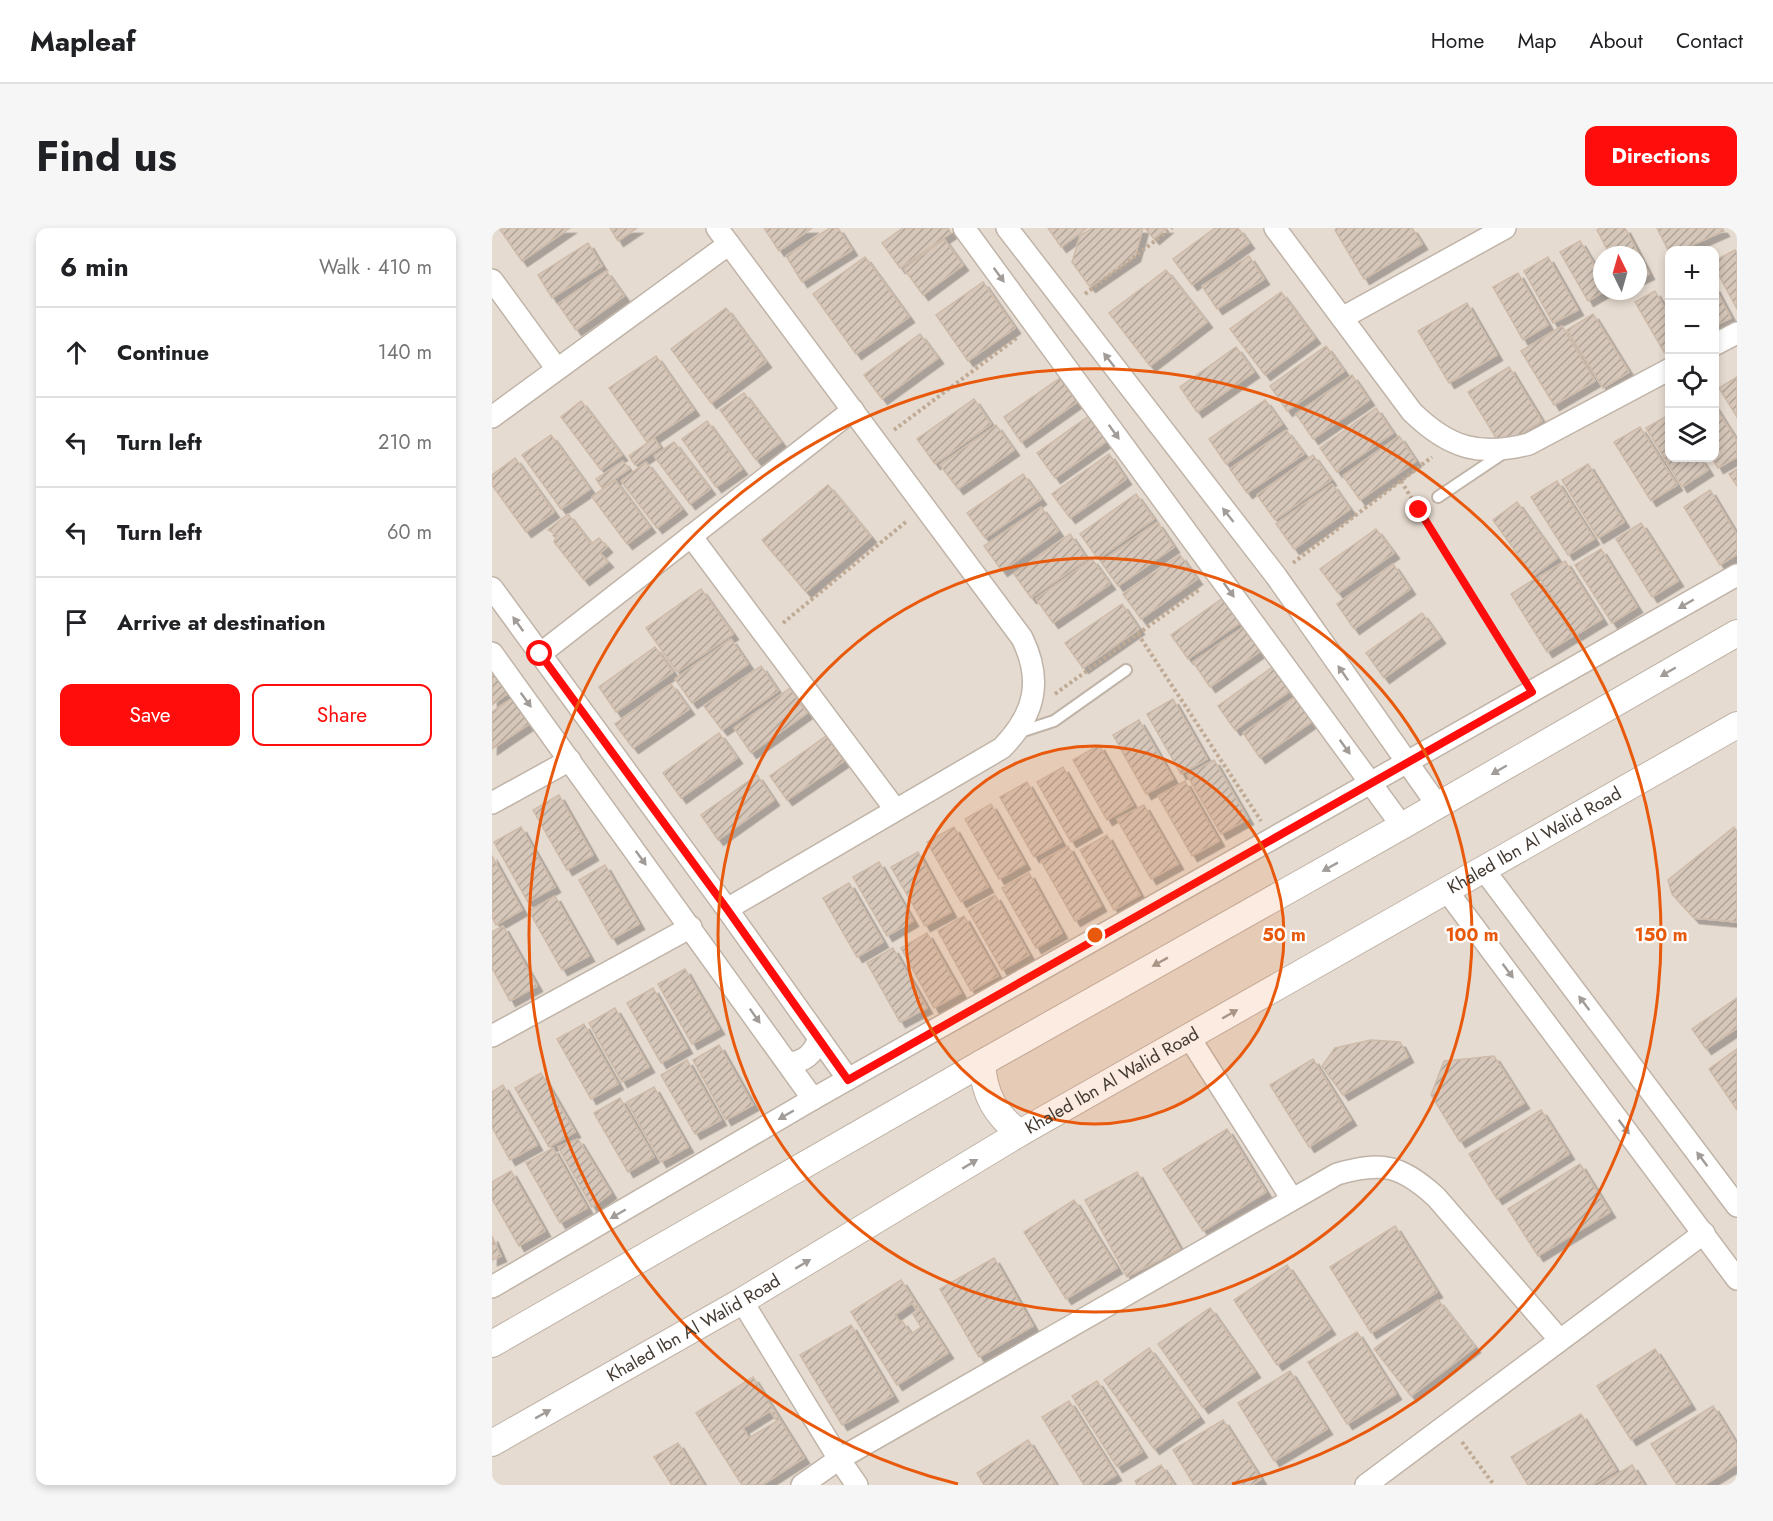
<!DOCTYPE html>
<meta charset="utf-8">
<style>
body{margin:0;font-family:Jost,sans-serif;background:#f6f6f6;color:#202124}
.controls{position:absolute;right:18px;top:18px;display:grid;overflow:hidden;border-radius:12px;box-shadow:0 3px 9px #0003}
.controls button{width:54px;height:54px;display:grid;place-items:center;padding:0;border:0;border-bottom:2px solid #e0e0e0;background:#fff;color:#202124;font:30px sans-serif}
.compass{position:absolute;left:1101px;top:18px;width:54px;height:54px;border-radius:50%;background:#fff;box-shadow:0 3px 9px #0003;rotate:355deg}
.stop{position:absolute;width:18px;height:18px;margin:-14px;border:4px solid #ff0d0c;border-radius:50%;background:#fff}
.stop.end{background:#ff0d0c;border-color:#fff;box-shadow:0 2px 6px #0008}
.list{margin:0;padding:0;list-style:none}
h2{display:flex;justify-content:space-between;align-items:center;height:78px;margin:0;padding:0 24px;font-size:26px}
h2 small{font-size:20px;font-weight:400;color:#757577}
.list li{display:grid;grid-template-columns:39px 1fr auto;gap:18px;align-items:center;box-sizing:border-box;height:90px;padding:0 24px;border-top:2px solid #e0e0e0}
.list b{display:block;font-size:22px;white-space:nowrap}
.list em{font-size:20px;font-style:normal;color:#757577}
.actions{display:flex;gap:12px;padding:18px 24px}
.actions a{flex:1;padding:14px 0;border:2px solid #ff0d0c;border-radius:12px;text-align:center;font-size:21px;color:#ff0d0c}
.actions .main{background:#ff0d0c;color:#fff}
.icon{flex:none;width:33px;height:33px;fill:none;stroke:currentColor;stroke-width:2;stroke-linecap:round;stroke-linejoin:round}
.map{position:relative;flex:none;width:1245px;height:1257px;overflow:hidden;border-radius:12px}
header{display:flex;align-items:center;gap:36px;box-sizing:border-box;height:84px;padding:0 30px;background:#fff;border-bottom:2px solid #e0e0e0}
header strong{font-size:28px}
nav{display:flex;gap:33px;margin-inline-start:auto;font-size:21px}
.intro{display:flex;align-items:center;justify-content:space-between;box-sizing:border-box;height:144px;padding:0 36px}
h1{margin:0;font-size:42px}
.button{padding:15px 27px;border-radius:12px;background:#ff0d0c;color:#fff;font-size:21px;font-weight:700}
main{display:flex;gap:36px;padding:0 36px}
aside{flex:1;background:#fff;border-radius:12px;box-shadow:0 3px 9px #0003}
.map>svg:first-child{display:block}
.residential{fill:#e6dbd0;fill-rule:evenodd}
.building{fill:url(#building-hatch);stroke:#cebbaa;stroke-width:1.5;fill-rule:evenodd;filter:url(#shadow)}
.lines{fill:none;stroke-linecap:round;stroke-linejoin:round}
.service-casing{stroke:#c0b4a8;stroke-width:14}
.minor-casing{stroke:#c0b4a8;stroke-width:24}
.tertiary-casing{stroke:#c0b4a8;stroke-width:28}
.path{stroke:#bfaa95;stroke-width:4;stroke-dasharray:3 3;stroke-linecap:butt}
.service{stroke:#fff;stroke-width:10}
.minor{stroke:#fff;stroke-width:21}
.tertiary{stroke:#fff;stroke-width:26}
.oneway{fill:#a19c98}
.route{stroke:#ff0d0c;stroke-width:8}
.ring{fill:none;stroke:#e8590c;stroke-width:3}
.labels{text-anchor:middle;stroke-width:4.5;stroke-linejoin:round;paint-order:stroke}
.street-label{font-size:18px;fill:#433a32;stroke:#fff}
.centre{fill:#e8590c;stroke:#fff;stroke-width:3}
.ring-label{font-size:18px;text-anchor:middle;font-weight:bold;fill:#e8590c;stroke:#fff;stroke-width:4.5;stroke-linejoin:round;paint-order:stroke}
</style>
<header>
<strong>Mapleaf</strong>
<nav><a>Home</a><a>Map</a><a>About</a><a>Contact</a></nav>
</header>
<div class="intro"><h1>Find us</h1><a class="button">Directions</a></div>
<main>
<aside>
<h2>6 min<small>Walk · 410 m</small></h2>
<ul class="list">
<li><svg class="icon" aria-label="ahead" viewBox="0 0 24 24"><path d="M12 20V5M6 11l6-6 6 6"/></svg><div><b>Continue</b></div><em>140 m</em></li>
<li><svg class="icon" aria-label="left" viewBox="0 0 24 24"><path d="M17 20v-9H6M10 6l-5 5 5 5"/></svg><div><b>Turn left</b></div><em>210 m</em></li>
<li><svg class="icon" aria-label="left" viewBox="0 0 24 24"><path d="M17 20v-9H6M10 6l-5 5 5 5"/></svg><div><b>Turn left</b></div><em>60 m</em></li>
<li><svg class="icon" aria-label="arrive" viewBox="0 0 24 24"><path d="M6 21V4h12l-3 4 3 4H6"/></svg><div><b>Arrive at destination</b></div></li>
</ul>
<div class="actions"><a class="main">Save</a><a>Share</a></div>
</aside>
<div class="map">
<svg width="1245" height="1257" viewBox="0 0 1245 1257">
<defs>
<pattern id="building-hatch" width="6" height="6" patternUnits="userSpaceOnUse" patternTransform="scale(1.5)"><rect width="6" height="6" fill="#d6c7ba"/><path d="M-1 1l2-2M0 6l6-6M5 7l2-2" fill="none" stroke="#afa398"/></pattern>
<filter id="shadow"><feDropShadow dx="5.5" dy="5.5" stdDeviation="0" flood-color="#0004"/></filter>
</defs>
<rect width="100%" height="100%" fill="#f1eae2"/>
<!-- residential -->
<path class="residential" d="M0,0H1245V1257H0ZM1178,22H1222V230H1178ZM1110,27H1146V63H1110Z"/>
<!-- building -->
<g class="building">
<path d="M7,0H78L30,33Z"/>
<path d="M118,0H145L126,13Z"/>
<path d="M272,0H320L287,23Z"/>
<path d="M338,0H346L360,22L310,54L294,28Z"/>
<path d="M411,0H456L459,5L408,40L390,15Z"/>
<path d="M556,0H595L569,19Z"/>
<path d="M600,0H651L643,28L598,59L580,34L588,8Z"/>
<path d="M653,0H675L662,11Z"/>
<path d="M723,0H746L757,15L700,57L681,31Z"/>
<path d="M845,0H920L930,16L872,51L843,2Z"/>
<path d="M1108,0H1133L1157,46L1146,51V27H1118L1105,2Z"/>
<path d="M1165,0H1230L1232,3L1189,22H1178V26Z"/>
<path d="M452,11L471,37L431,67L412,41Z"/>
<path d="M1088,13L1110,50V63H1113L1096,73L1068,24Z"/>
<path d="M96,15L110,38L60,70L46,47Z"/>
<path d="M1243,22L1245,25V81L1222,38V33Z"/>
<path d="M757,28L772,51L725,81L710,58Z"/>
<path d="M373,29L417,89L364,126L321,66Z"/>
<path d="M1056,29L1086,82L1061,95L1032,43Z"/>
<path d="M674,42L715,94L658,138L617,85Z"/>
<path d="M114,43L132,68L84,102L66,76Z"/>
<path d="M1026,45L1056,97L1031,112L1001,59Z"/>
<path d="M491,54L523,100L476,133L444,87Z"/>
<path d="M1222,58L1239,90L1222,98Z"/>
<path d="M1163,63L1178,89V121L1172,124L1143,74Z"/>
<path d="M789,64L823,110L773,147L738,101Z"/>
<path d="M975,75L1005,127L957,155L926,103Z"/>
<path d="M234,80L274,134L219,175L179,121Z"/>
<path d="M1101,86L1137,144L1111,160L1075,102Z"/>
<path d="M1070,98L1103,153L1062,177L1029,123Z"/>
<path d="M428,106L446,130L390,171L372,147Z"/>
<path d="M834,118L852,143L795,183L778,158Z"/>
<path d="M744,119L762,144L705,184L688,159Z"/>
<path d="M164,128L202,182L155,214L117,160Z"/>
<path d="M1017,139L1050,193L1009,218L976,164Z"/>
<path d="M860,147L877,172L821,211L804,186Z"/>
<path d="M1245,149V189L1227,160Z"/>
<path d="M568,150L585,174L529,214L512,189Z"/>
<path d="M252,165L289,214L264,232L228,182Z"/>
<path d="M482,171L499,196L443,236L425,211Z"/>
<path d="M773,172L790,196L734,236L717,211Z"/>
<path d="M89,173L130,227L109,242L69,189Z"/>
<path d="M1222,177L1245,213V229L1226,240L1220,230H1222Z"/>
<path d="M884,180L901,205L845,244L828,220Z"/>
<path d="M601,185L619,210L563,250L545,225Z"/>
<path d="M1178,186V230H1208L1216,242L1190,259L1154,200Z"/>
<path d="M215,193L250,241L224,259L190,211Z"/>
<path d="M504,197L522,222L466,261L448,237Z"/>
<path d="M1148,199L1185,257L1159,273L1122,214Z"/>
<path d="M794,202L812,226L755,265L738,241Z"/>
<path d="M59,207L98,261L69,281L30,227Z"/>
<path d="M907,208L924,233L868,272L851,248Z"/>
<path d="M162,210L168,219L143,237L137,228Z"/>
<path d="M182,214L218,261L198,276L162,228Z"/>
<path d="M617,226L634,251L578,290L560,266Z"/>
<path d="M821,227L839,252L783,292L765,267Z"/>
<path d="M23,230L62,284L34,304L0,257V247Z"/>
<path d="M131,233L137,241L110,260L104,251Z"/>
<path d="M154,234L190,281L165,300L129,253Z"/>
<path d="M1096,236L1132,294L1106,310L1070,252Z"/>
<path d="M1245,241V258L1237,246Z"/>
<path d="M531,246L549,271L493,310L475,285Z"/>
<path d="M123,252L158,299L135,316L100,269Z"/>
<path d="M1065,253L1102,311L1076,327L1039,269Z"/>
<path d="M840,256L858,281L802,321L784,296Z"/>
<path d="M336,257L379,309L314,364L270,312Z"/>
<path d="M1218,262L1245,307V326L1228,337L1192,279Z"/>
<path d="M644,266L662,291L606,331L588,306Z"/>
<path d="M1025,274L1065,330L1041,348L1001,292Z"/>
<path d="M549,279L566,303L510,343L492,318Z"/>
<path d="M76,286L99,316L107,310L115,319L108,325L116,334L92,352L62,314L65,307L56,302Z"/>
<path d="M665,294L682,319L626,358L609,334Z"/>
<path d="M1149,295L1186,353L1160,369L1124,311Z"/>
<path d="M884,301L902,325L846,365L828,341Z"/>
<path d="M578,306L595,331L539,370L522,346Z"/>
<path d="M1109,321L1145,379L1120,395L1083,337Z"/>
<path d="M688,327L705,351L649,391L631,366Z"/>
<path d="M600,331L618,356L561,395L544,371Z"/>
<path d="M1073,333L1110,391L1084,407L1047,349Z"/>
<path d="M901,336L918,361L862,401L845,376Z"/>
<path d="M1044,350L1081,408L1055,424L1019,366Z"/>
<path d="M209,361L241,406L185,444L154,400Z"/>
<path d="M735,367L752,392L696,431L679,407Z"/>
<path d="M630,376L647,401L591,440L573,415Z"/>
<path d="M930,385L948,410L892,450L874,425Z"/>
<path d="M757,395L774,419L718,459L701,434Z"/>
<path d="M239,411L256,436L200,475L183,451Z"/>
<path d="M163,419L181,444L124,484L107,459Z"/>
<path d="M269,438L286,463L230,502L212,478Z"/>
<path d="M782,438L799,462L743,502L726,478Z"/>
<path d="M0,444L16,465L0,477Z"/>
<path d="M179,456L197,481L141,520L123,496Z"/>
<path d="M298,460L315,485L259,525L242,500Z"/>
<path d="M807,466L825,490L768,530L751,505Z"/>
<path d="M22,469L40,494L0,521V484Z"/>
<path d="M681,471L715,531L689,546L655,486Z"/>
<path d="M647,492L681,551L654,566L621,507Z"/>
<path d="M227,505L245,530L189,570L171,545Z"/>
<path d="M334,508L352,533L295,572L278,548Z"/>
<path d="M607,517L641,577L615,592L581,532Z"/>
<path d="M722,532L756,591L729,606L695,547Z"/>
<path d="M571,539L605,599L579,614L545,554Z"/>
<path d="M265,547L282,572L226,612L209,587Z"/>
<path d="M693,553L727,613L700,628L666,568Z"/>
<path d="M535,554L569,614L542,629L508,569Z"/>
<path d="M67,567L101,627L75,642L41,582Z"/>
<path d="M499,576L533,636L507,651L473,591Z"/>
<path d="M652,577L686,636L659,651L625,591Z"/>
<path d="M29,599L63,659L36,674L2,614Z"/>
<path d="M462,599L496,659L469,674L435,614Z"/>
<path d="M1242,599L1245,603V694L1202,690L1180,666L1176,652Z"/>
<path d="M615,607L648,667L622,682L588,622Z"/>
<path d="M576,618L609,678L583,693L549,633Z"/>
<path d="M426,624L459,684L433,698L399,639Z"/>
<path d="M0,628L30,682L4,697L0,689Z"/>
<path d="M387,634L421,693L395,708L361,649Z"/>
<path d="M113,637L147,696L120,711L87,652Z"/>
<path d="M537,645L570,705L544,720L510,660Z"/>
<path d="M357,655L391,714L365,729L331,670Z"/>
<path d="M503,667L537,727L510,742L476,682Z"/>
<path d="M63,668L97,728L70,742L37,683Z"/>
<path d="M472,688L506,748L479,763L446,703Z"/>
<path d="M11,698L45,758L18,773L0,740V704Z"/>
<path d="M435,705L469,765L442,780L409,720Z"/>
<path d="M401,720L435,780L408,794L375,735Z"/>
<path d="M193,741L227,801L200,816L166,756Z"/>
<path d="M161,760L195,820L169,835L135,775Z"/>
<path d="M1245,770V800L1214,821L1200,801Z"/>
<path d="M123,780L157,839L130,854L97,795Z"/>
<path d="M92,796L126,856L99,871L65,811Z"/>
<path d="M879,812L908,814L916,829L851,867L830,838L843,820Z"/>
<path d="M227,817L261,877L234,892L201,832Z"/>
<path d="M1245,821V882L1217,841Z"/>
<path d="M1002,828L1032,875L968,914L939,867L952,833Z"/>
<path d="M821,831L859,892L817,919L778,857Z"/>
<path d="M195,832L229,892L203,906L169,847Z"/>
<path d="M49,845L83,904L57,919L23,860Z"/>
<path d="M11,857L45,917L18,932L0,899V864Z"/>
<path d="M162,859L196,919L169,934L135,874Z"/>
<path d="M128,870L162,929L136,944L102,885Z"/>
<path d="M1049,882L1077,926L1005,971L977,926Z"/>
<path d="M735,901L774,964L711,1003L671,941Z"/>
<path d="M86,911L119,965L100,979L66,919Z"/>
<path d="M61,920L95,980L68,995L34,935Z"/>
<path d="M1088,936L1118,984L1046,1028L1016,981Z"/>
<path d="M19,943L53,1003L27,1018L0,971V954Z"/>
<path d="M645,944L688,1021L635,1049L593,972Z"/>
<path d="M582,972L625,1040L574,1071L532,1004Z"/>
<path d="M903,998L945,1064L879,1105L838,1039Z"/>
<path d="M0,1008L9,1028L0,1032Z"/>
<path d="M502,1030L541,1098L487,1129L448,1061Z"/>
<path d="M795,1037L838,1101L785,1137L742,1072Z"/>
<path d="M409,1052L456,1125L405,1157L359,1084ZM420,1075L426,1084L421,1086L429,1099L419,1106L410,1093L408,1094L403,1087Z"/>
<path d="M946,1072L983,1119L919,1168L882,1121Z"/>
<path d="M718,1080L763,1144L711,1180L666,1116Z"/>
<path d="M359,1097L401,1168L350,1197L308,1127Z"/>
<path d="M865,1104L904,1166L855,1196L816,1134Z"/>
<path d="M657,1120L707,1189L662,1221L612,1152Z"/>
<path d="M1163,1121L1198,1176L1139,1212L1105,1158Z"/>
<path d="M798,1143L835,1201L782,1233L746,1175Z"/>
<path d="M261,1149L312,1230L270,1257H250L204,1185ZM278,1183L285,1193L257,1210L251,1200Z"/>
<path d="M605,1153L650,1224L625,1239L580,1168Z"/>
<path d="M577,1173L624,1247L608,1257H592L550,1189Z"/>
<path d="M1221,1178L1245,1217V1236L1212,1257H1185L1159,1216Z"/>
<path d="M1089,1186L1124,1242L1100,1257H1036L1019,1229Z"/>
<path d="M731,1192L769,1251L760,1257H702L681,1222Z"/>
<path d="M536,1212L564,1257H492L485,1245Z"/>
<path d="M186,1215L212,1257H180L162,1229Z"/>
<path d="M669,1237L682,1257H645L643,1253Z"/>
<path d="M1140,1237L1152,1257H1107Z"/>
</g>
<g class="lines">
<!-- service casing -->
<g class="service-casing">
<g id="service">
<path d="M946,269L1013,224"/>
<path d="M525,505L562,493L634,442"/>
</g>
</g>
<!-- minor casing -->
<g class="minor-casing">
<g id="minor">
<path d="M225,0L530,410C551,453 543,486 510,520L235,681"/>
<path d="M472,0L910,598"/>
<path d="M515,0L784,348L946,578"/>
<path d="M783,0L920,184C957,220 987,229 1037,216L1178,141"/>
<path d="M0,52L65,141"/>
<path d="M850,90L1013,0"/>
<path d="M1222,117L1245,105"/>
<path d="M0,189L237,16"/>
<path d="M199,308L403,581"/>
<path d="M0,360L235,681L356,851"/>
<path d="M0,425L321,871"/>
<path d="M48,426L361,182"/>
<path d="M0,575L78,532"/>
<path d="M992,642L1245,978"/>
<path d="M955,663L1245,1051"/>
<path d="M0,808L199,699"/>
<path d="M697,809L800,971"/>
<path d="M296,835C312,834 322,826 327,810"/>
<path d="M0,1059L321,871L1245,347"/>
<path d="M250,1073L347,1231L365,1257"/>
<path d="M310,1257L347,1231L845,946C890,933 909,937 944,969L1067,1111"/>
<path d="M874,1257L1212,1005"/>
</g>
</g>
<!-- tertiary casing -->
<g class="tertiary-casing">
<g id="tertiary">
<path d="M490,835C492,866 503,887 528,905"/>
<path d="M0,1116L490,835L910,598L1245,405"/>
<path id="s1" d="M0,1215L250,1073L528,905L1245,497"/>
</g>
</g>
<!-- path -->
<g class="path">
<path d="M593,66L680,0"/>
<path d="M402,202L526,109"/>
<path d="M909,253L1029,446"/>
<path d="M801,335L940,229"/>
<path d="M291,395L415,293"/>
<path d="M646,406L769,593"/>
<path d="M563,466L708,361"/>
<path d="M970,1214L1002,1257"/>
</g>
<!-- service -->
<use href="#service" class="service"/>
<!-- minor -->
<use href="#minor" class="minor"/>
<!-- tertiary -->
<use href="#tertiary" class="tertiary"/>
</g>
<!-- one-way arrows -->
<defs><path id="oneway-solid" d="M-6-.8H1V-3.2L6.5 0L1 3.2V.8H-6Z" transform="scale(1.5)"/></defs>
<g class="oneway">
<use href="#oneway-solid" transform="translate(507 47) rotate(54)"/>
<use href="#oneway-solid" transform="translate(617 132) rotate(-128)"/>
<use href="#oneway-solid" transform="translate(622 204) rotate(54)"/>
<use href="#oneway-solid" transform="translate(736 287) rotate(-128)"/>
<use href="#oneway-solid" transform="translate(737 362) rotate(54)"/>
<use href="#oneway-solid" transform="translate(1194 376) rotate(150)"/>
<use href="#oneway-solid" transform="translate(26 396) rotate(-126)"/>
<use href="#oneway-solid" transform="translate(1176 444) rotate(150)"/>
<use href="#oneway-solid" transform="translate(851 445) rotate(-125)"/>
<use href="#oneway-solid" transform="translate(34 472) rotate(54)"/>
<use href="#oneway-solid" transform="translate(853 519) rotate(54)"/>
<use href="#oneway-solid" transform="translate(1007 542) rotate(150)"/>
<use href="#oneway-solid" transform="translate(149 630) rotate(54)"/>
<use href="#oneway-solid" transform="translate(838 639) rotate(151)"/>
<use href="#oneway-solid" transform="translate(668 734) rotate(151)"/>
<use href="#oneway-solid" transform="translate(1016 743) rotate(53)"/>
<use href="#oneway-solid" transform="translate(1092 775) rotate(-127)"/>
<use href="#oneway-solid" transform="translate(738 786) rotate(-30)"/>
<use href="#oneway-solid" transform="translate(263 788) rotate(55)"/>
<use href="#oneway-solid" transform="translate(294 887) rotate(150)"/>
<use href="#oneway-solid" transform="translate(1132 899) rotate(53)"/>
<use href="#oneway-solid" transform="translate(1210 931) rotate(-127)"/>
<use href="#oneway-solid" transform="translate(478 936) rotate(-31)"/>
<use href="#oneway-solid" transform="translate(126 986) rotate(150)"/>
<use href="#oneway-solid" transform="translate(311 1036) rotate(-31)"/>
<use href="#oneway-solid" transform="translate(51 1186) rotate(-29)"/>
</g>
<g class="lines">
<!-- route -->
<path class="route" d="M48,426L235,681L356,852L1040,464L927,282"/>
</g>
<!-- distance rings -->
<circle cx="603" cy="707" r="189" fill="#e8590c" fill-opacity=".12"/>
<g class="ring">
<circle cx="603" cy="707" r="189"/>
<circle cx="603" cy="707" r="377"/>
<path d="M466 1256A566 566 0 1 1 740 1256"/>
</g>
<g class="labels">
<!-- street labels -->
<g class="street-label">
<text dy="6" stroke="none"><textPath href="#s1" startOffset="1204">Khaled Ibn Al Walid Road</textPath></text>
<text dy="6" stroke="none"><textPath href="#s1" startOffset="718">Khaled Ibn Al Walid Road</textPath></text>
<text dy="6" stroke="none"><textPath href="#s1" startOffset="232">Khaled Ibn Al Walid Road</textPath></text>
</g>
</g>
<circle cx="603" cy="707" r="9" class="centre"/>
<g class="ring-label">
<text x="792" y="713">50 m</text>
<text x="980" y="713">100 m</text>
<text x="1169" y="713">150 m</text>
</g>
</svg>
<div class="controls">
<button>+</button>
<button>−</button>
<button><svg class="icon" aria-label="locate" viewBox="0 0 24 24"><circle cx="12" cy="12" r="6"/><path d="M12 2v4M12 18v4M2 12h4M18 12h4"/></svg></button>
<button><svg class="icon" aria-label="layers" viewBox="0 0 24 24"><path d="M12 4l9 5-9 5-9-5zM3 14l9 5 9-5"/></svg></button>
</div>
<svg class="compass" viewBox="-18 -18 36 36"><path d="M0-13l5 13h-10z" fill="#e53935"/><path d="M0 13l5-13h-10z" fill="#757577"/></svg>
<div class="stop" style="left:48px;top:426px"></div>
<div class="stop end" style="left:927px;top:282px"></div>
</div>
</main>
